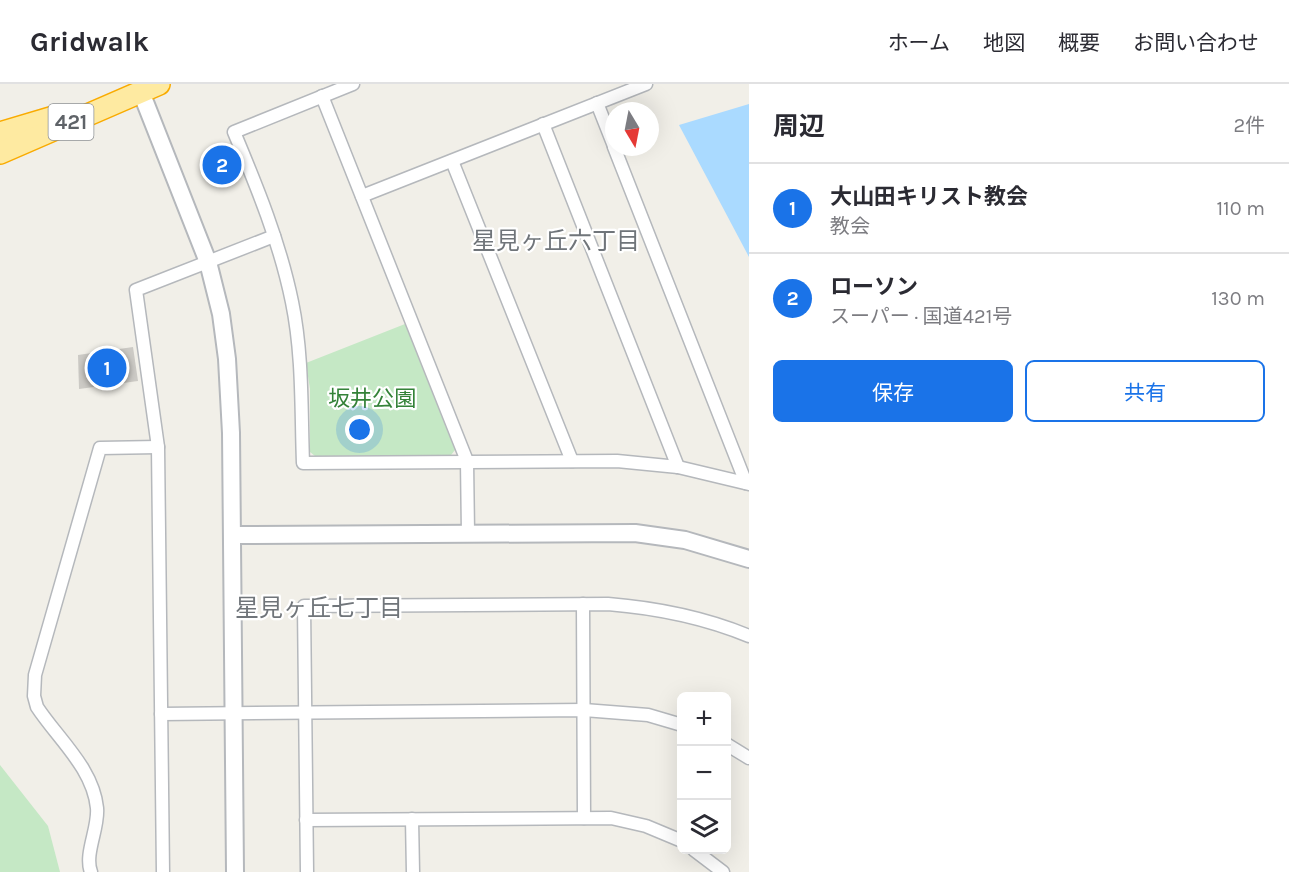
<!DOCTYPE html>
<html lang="ja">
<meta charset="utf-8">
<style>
body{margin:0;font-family:Karla,"Noto Sans JP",sans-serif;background:#f7f7f7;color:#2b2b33}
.controls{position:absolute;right:18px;bottom:18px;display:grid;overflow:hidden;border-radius:9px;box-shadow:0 6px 24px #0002}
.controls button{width:54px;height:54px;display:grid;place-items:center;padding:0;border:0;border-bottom:2px solid #e1e1e2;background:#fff;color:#2b2b33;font:30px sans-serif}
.compass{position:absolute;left:605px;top:18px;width:54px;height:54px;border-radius:50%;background:#fff;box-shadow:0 6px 24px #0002;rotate:170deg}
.you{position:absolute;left:360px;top:346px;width:21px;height:21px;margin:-15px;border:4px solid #fff;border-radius:50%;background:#1a73e8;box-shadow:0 0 0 9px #1a73e833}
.badge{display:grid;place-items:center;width:39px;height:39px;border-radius:50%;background:#1a73e8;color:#fff;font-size:20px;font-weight:700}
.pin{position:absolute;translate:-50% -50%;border:3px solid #fff;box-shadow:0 2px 6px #0006}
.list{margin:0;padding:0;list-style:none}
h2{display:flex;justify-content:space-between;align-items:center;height:78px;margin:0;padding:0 24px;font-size:26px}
h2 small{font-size:20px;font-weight:400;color:#7c7c81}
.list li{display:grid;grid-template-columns:39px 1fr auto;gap:18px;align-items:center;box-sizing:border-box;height:90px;padding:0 24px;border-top:2px solid #e1e1e2}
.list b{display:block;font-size:22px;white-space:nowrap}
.list p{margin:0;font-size:20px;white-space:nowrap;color:#7c7c81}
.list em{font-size:20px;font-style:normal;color:#7c7c81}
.actions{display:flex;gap:12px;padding:18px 24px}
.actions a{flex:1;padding:14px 0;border:2px solid #1a73e8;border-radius:9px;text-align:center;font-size:21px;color:#1a73e8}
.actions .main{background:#1a73e8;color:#fff}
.icon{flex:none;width:33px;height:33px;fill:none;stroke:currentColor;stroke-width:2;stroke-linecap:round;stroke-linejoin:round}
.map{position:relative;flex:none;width:749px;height:788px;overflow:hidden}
header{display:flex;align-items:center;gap:36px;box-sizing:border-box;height:84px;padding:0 30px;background:#fff;border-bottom:2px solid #e1e1e2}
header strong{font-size:28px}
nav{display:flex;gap:33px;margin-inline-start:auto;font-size:21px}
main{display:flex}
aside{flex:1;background:#fff}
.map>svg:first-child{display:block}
.green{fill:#c5e8c5}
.water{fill:#aadaff}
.building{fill:#cccac5}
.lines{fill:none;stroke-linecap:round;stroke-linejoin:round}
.minor-casing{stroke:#b5b8bc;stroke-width:15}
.tertiary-casing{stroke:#b5b8bc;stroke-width:20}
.trunk-casing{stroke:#f9ab00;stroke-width:24}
.minor{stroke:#fff;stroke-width:12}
.tertiary{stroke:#fff;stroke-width:16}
.trunk{stroke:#feeaa1;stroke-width:21}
.labels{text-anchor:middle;stroke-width:4.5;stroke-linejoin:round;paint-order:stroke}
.shield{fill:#fff;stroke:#8f9295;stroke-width:1.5}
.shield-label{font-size:21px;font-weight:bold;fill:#5f6368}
.park-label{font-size:22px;fill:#348238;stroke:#fff}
.neighbourhood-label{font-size:24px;fill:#70757a;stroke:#fff}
</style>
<header>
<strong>Gridwalk</strong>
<nav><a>ホーム</a><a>地図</a><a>概要</a><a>お問い合わせ</a></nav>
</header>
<main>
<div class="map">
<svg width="749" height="788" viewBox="0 0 749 788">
<rect width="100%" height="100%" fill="#f1efe8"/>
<!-- green -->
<g class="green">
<path d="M405,240L455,366L451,371L315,372L310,368V305L306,279Z"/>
<path d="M0,681L48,742L60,788H0Z"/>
</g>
<!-- water -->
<path class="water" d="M749,20V173L679,41Z"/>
<!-- building -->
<g class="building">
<path d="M221,61L222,65L230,62L241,90L215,101L204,72Z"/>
<path d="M133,263L138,297L79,305L78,271Z"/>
</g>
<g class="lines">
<!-- minor casing -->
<g class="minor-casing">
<g id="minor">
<path d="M353,0L234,48C257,103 280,159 292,218C303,271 301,326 303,379L617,377L678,383L749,400"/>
<path d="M322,12L467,377L468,449"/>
<path d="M597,19L614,62"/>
<path d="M543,40L678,383"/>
<path d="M614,63L746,399"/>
<path d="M452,77L572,377"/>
<path d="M362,112L646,0"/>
<path d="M583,520L584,734"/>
<path d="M161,630L584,626L648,631L682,641"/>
<path d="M726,660L749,674"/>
<path d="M412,735L413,788"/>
<path d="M306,736L611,734L646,742L682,757"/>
<path d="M694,766L723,788"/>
<path d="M91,788C84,770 99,744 97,724C93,684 58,655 37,623L34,612L35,591L100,364L158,363"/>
<path d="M163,788L158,363L136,206L274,152"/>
<path d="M307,788L304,522L608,520C657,524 703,533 749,552"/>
</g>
</g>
<!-- tertiary casing -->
<g class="tertiary-casing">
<g id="tertiary">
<path d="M141,8L208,178L221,230L227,275L231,349L235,788"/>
<path d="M232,451L635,449L685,456L749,475"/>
</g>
</g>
<!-- trunk casing -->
<g class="trunk-casing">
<g id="trunk">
<path d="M0,49L57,32"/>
<path d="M0,69L159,0"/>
</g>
</g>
<!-- minor -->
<use href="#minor" class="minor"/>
<!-- tertiary -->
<use href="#tertiary" class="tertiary"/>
<!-- trunk -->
<use href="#trunk" class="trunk"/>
</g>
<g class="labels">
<!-- shield labels -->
<rect class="shield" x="48.5" y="20" width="45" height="36" rx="4.5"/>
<g class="shield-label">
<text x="71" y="45">421</text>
</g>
<!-- park labels -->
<g class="park-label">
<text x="372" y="322">坂井公園</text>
</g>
<!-- neighbourhood labels -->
<g class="neighbourhood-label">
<text x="556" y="165">星見ヶ丘六丁目</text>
<text x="319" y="532">星見ヶ丘七丁目</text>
</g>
</g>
</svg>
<div class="controls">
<button>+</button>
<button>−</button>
<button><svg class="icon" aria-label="layers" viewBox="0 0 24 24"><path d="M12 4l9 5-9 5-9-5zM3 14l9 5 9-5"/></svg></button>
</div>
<svg class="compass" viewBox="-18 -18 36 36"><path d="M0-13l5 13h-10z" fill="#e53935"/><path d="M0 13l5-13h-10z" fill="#7c7c81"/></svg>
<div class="you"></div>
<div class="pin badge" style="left:107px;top:284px">1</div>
<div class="pin badge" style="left:222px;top:81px">2</div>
</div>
<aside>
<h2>周辺<small>2件</small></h2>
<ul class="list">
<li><span class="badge">1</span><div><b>大山田キリスト教会</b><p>教会</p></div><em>110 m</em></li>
<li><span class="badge">2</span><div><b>ローソン</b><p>スーパー · 国道421号</p></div><em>130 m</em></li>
</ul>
<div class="actions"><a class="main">保存</a><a>共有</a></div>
</aside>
</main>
